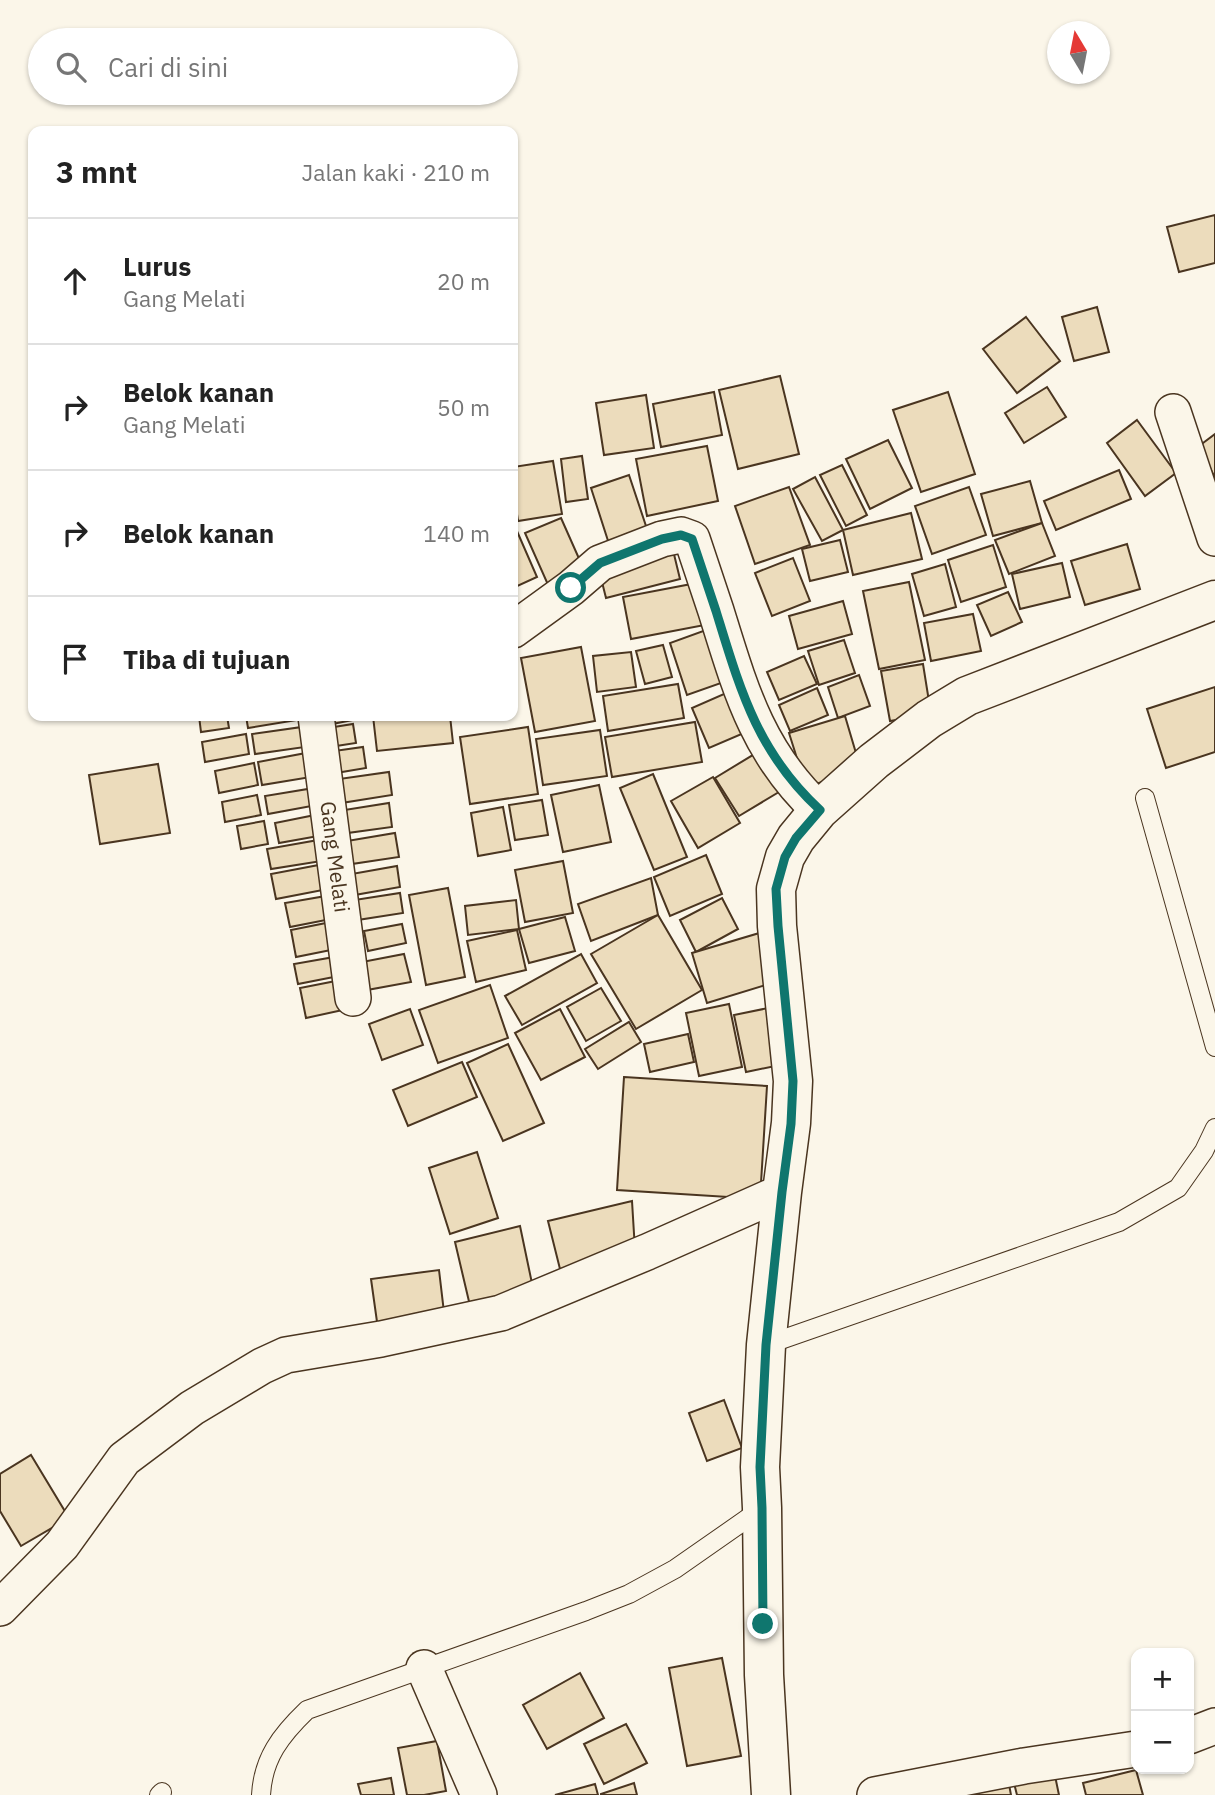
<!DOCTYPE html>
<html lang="id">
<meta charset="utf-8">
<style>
body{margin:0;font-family:"IBM Plex Sans",sans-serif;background:#f6f6f6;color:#222}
.controls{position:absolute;right:21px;bottom:21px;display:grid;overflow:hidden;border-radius:14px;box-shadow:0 2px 5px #0004}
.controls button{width:63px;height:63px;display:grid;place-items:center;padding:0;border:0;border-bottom:2px solid #e0e0e0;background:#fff;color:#222;font:35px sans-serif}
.compass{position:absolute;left:1047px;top:21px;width:63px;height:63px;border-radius:50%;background:#fff;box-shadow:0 2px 5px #0004;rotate:350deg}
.stop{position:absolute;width:21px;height:21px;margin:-16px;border:5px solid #0f766e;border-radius:50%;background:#fff}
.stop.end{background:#0f766e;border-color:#fff;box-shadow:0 2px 7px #0008}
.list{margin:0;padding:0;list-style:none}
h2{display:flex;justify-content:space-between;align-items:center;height:91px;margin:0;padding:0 28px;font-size:30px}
h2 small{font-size:23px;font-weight:400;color:#767676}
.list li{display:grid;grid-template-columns:46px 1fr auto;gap:21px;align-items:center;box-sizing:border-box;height:126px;padding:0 28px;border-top:2px solid #e0e0e0}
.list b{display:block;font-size:26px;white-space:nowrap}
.list p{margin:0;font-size:23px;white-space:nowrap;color:#767676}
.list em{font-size:23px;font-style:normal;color:#767676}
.icon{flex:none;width:38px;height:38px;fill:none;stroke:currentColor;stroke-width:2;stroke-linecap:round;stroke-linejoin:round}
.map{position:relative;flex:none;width:1215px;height:1795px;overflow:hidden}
.search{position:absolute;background:#fff;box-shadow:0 2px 5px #0004;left:28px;top:28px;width:490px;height:77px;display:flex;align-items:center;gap:18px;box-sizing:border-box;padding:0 24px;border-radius:38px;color:#767676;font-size:26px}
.panel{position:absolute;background:#fff;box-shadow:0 2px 5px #0004;left:28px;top:126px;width:490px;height:595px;border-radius:14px}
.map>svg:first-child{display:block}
.building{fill:#ecdcbc;stroke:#4a3520;stroke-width:2}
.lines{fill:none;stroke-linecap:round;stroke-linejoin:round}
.lane-casing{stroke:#4a3520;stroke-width:20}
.street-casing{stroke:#4a3520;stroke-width:38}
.secondary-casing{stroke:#4a3520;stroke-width:41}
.lane{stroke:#fbf6e9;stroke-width:18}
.street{stroke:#fbf6e9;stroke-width:35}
.secondary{stroke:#fbf6e9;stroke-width:38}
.route{stroke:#0f766e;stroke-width:9}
.labels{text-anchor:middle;stroke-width:5;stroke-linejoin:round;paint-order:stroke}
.street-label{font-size:21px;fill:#4a3520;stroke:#fbf6e9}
</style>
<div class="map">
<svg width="1215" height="1795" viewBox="0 0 1215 1795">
<rect width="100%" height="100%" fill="#fbf6e9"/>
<!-- building -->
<g class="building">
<path d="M1215,215V263L1179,272L1167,227Z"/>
<path d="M1097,307L1109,352L1074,361L1062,317Z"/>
<path d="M1026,317L1060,361L1017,393L983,349Z"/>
<path d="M780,376L799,454L738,469L719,390Z"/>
<path d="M1047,387L1066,417L1024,443L1005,413Z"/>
<path d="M714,392L722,435L661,447L653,404Z"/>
<path d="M948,392L975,474L921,492L893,410Z"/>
<path d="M646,395L654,448L604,455L596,403Z"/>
<path d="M1137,420L1176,473L1145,496L1107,443Z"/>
<path d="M1215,434V478L1199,446Z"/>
<path d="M888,440L912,488L870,509L846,459Z"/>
<path d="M707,446L718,501L647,516L636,459Z"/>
<path d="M582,456L588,499L566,502L561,459Z"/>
<path d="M553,461L562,514L518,521L513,487V467Z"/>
<path d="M842,465L867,515L846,526L820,475Z"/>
<path d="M1119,470L1131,499L1056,530L1044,501Z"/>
<path d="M629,475L650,538L611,550L591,488Z"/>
<path d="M815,477L843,530L822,541L793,489Z"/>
<path d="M1030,481L1042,523L993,536L981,494Z"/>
<path d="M789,487L810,545L755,564L735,506Z"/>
<path d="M969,487L986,535L932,554L915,506Z"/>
<path d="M911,513L922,559L853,575L843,530Z"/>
<path d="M561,518L585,572L549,587L525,533Z"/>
<path d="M513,522L537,577L513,588Z"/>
<path d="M1042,523L1055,556L1009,574L995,540Z"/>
<path d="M840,540L848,572L810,581L802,549Z"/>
<path d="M1127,544L1140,589L1085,605L1071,561Z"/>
<path d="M993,545L1006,587L961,602L948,560Z"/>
<path d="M672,546L680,579L606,598L598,566Z"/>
<path d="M793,558L810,601L772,616L755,573Z"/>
<path d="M1062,563L1070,597L1020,609L1012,574Z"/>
<path d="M945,564L956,607L924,616L912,574Z"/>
<path d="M702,582L710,624L631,639L623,597Z"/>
<path d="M909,582L925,660L879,669L863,591Z"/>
<path d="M1008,592L1022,622L991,636L977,605Z"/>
<path d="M843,601L852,634L798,649L789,616Z"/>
<path d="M973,614L981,651L931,661L924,623Z"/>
<path d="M706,630L724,682L687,695L670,643Z"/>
<path d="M844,640L855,673L819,685L808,651Z"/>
<path d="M663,645L672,677L645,684L636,651Z"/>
<path d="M581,647L595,721L535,732L521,658Z"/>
<path d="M631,652L636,687L597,692L593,656Z"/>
<path d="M804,656L817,684L779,700L767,672Z"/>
<path d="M923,664L931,714L890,721L881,671Z"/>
<path d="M859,675L870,706L838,718L828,687Z"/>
<path d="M678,684L684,718L608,731L603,696Z"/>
<path d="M1215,687V752L1166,768L1147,709Z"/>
<path d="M817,688L828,715L790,731L779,705Z"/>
<path d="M733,690L751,730L709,748L692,708Z"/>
<path d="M199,716H227L229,728L201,732Z"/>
<path d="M246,716H308L309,718L248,728Z"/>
<path d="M325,716H357L358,719L327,725Z"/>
<path d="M373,716H450L453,743L377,751Z"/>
<path d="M845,716L861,770L806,787L789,733Z"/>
<path d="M695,722L702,762L612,777L605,737Z"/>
<path d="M353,724L356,743L323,748L321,729Z"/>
<path d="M302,727L305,747L255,754L252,734Z"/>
<path d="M528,727L538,794L470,804L460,737Z"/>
<path d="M600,730L607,776L543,785L536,739Z"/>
<path d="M246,734L249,754L205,762L202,742Z"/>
<path d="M363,747L366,768L330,774L327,752Z"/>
<path d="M766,747L789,786L739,816L715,778Z"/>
<path d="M306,753L311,777L262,785L258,762Z"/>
<path d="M254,763L258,785L219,793L215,771Z"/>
<path d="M158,764L170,833L100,844L89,775Z"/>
<path d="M389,772L392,795L335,804L332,780Z"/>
<path d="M653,774L687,857L654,870L620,788Z"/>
<path d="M713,777L740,823L698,848L671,801Z"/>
<path d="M599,785L611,842L563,852L551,795Z"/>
<path d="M314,788L317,805L268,814L265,796Z"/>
<path d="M257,795L261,815L225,822L222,802Z"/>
<path d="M542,800L548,835L515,840L509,805Z"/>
<path d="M389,803L392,827L340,834L338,811Z"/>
<path d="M503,807L511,850L478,856L471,813Z"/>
<path d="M320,814L324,835L279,843L275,823Z"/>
<path d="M264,821L268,844L241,849L237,826Z"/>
<path d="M395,833L399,857L345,865L341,842Z"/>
<path d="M324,839L328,860L271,869L267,849Z"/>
<path d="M706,855L722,894L670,916L654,877Z"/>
<path d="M563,861L573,913L525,922L515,870Z"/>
<path d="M324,864L328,889L276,899L271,874Z"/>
<path d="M397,866L400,887L349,896L346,875Z"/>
<path d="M651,878L658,915L591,941L578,904Z"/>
<path d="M448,888L465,977L426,985L409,895Z"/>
<path d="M400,893L403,913L351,921L348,901Z"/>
<path d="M326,896L331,919L290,927L285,903Z"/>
<path d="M722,898L738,929L696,952L680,920Z"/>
<path d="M516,900L519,929L468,935L465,906Z"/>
<path d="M658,915L702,990L636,1029L591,954Z"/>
<path d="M565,917L575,951L529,963L519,929Z"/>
<path d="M331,922L336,949L296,957L291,930Z"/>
<path d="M402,924L406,943L368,951L364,931Z"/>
<path d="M517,930L526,970L476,982L467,941Z"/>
<path d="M766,931L782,980L707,1003L692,953Z"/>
<path d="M404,954L411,982L367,990L362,962Z"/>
<path d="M581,954L597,983L522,1025L505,996Z"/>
<path d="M340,956L344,975L298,984L294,964Z"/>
<path d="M346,979L352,1008L306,1018L300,988Z"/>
<path d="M490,985L508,1038L438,1063L419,1010Z"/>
<path d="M601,988L621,1021L586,1041L567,1007Z"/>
<path d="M729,1004L742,1067L699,1076L686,1013Z"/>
<path d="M778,1006L790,1063L746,1072L734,1015Z"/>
<path d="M410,1009L423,1045L382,1060L369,1024Z"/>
<path d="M560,1009L585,1057L541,1080L515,1033Z"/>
<path d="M629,1022L641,1042L598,1069L585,1049Z"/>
<path d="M688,1034L694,1062L650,1072L644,1044Z"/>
<path d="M508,1044L544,1123L503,1141L467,1063Z"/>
<path d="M462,1062L477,1097L408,1126L393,1090Z"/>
<path d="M624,1077L767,1086L760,1199L617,1190Z"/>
<path d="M477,1152L498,1218L450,1234L429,1168Z"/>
<path d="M632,1201L635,1250L563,1281L548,1221Z"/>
<path d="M520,1226L534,1293L471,1310L455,1242Z"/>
<path d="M439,1270L445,1321L378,1329L371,1279Z"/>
<path d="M724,1400L742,1448L707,1461L689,1413Z"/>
<path d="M31,1455L69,1518L21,1546L0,1511V1474Z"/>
<path d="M722,1658L741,1756L687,1766L669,1668Z"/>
<path d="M580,1673L604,1718L547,1749L523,1705Z"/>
<path d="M626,1724L647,1763L604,1784L584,1744Z"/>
<path d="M437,1741L446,1791L424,1795H407L398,1748Z"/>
<path d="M1136,1770L1143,1795H1086L1083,1783Z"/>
<path d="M1054,1771L1059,1795H1017L1013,1779Z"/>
<path d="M391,1778L394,1795H361L358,1784Z"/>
<path d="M1008,1779L1011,1795H947Z"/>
<path d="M634,1783L637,1795H601V1794Z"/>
<path d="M595,1784L598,1795H555Z"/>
</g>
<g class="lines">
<!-- lane casing -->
<g class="lane-casing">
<g id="lane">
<path d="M1145,798L1215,1047"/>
<path d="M766,1345L1119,1222L1178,1188L1204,1151L1215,1128"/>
<path d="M159,1795L162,1792"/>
<path d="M261,1795C263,1758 281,1735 307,1710L586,1611L629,1594L675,1569L761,1509"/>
</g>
</g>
<!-- street casing -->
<g class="street-casing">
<g id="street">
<path d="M1173,412L1215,538"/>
<path d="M513,630L571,588L600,563L662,539L681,535L692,539C700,563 708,587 716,611C740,688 757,752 819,810"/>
<path id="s1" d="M316,716L353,998"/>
<path d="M0,1608L62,1545L124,1459L192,1408L262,1366L286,1355L381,1339L501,1313L647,1252L782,1192"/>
<path d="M424,1668L479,1795"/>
<path d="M1189,1736L1215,1726"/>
<path d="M875,1795L1024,1766L1136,1749"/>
</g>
</g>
<!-- secondary casing -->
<g class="secondary-casing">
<path id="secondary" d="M771,1795L764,1675L762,1508L760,1467L766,1345L782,1192L791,1123L793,1081L777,926L776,889L785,857L796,838L819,810L874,761L929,719L967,696L1215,600"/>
</g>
<!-- lane -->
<use href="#lane" class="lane"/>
<!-- street -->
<use href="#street" class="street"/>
<!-- secondary -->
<use href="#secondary" class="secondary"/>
</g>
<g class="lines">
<!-- route -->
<path class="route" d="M571,588L600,563L662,539L681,535L692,539C700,563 708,587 716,611C740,689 757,752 820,810L796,838L785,857L776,889L778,926L793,1081L791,1124L782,1192L766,1345L760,1467L762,1508L763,1624"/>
</g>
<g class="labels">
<!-- street labels -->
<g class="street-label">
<text dy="7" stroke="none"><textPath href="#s1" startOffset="142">Gang Melati</textPath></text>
</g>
</g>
</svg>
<div class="controls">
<button>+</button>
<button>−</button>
</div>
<svg class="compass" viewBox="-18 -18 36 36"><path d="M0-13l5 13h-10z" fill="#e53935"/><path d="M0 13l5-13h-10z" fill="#767676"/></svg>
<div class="stop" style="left:571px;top:588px"></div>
<div class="stop end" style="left:763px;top:1624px"></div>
<div class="search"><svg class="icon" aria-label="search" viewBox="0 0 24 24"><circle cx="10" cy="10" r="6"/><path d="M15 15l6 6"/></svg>Cari di sini</div>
<section class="panel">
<h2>3 mnt<small>Jalan kaki · 210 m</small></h2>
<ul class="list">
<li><svg class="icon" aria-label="ahead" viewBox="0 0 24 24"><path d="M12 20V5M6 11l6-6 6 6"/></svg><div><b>Lurus</b><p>Gang Melati</p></div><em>20 m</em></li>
<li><svg class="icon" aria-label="right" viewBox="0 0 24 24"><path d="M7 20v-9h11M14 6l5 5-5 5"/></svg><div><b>Belok kanan</b><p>Gang Melati</p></div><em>50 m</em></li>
<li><svg class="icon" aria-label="right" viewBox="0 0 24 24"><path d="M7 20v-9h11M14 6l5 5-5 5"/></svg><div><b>Belok kanan</b></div><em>140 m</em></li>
<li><svg class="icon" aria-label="arrive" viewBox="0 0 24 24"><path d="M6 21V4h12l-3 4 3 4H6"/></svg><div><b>Tiba di tujuan</b></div></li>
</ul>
</section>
</div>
